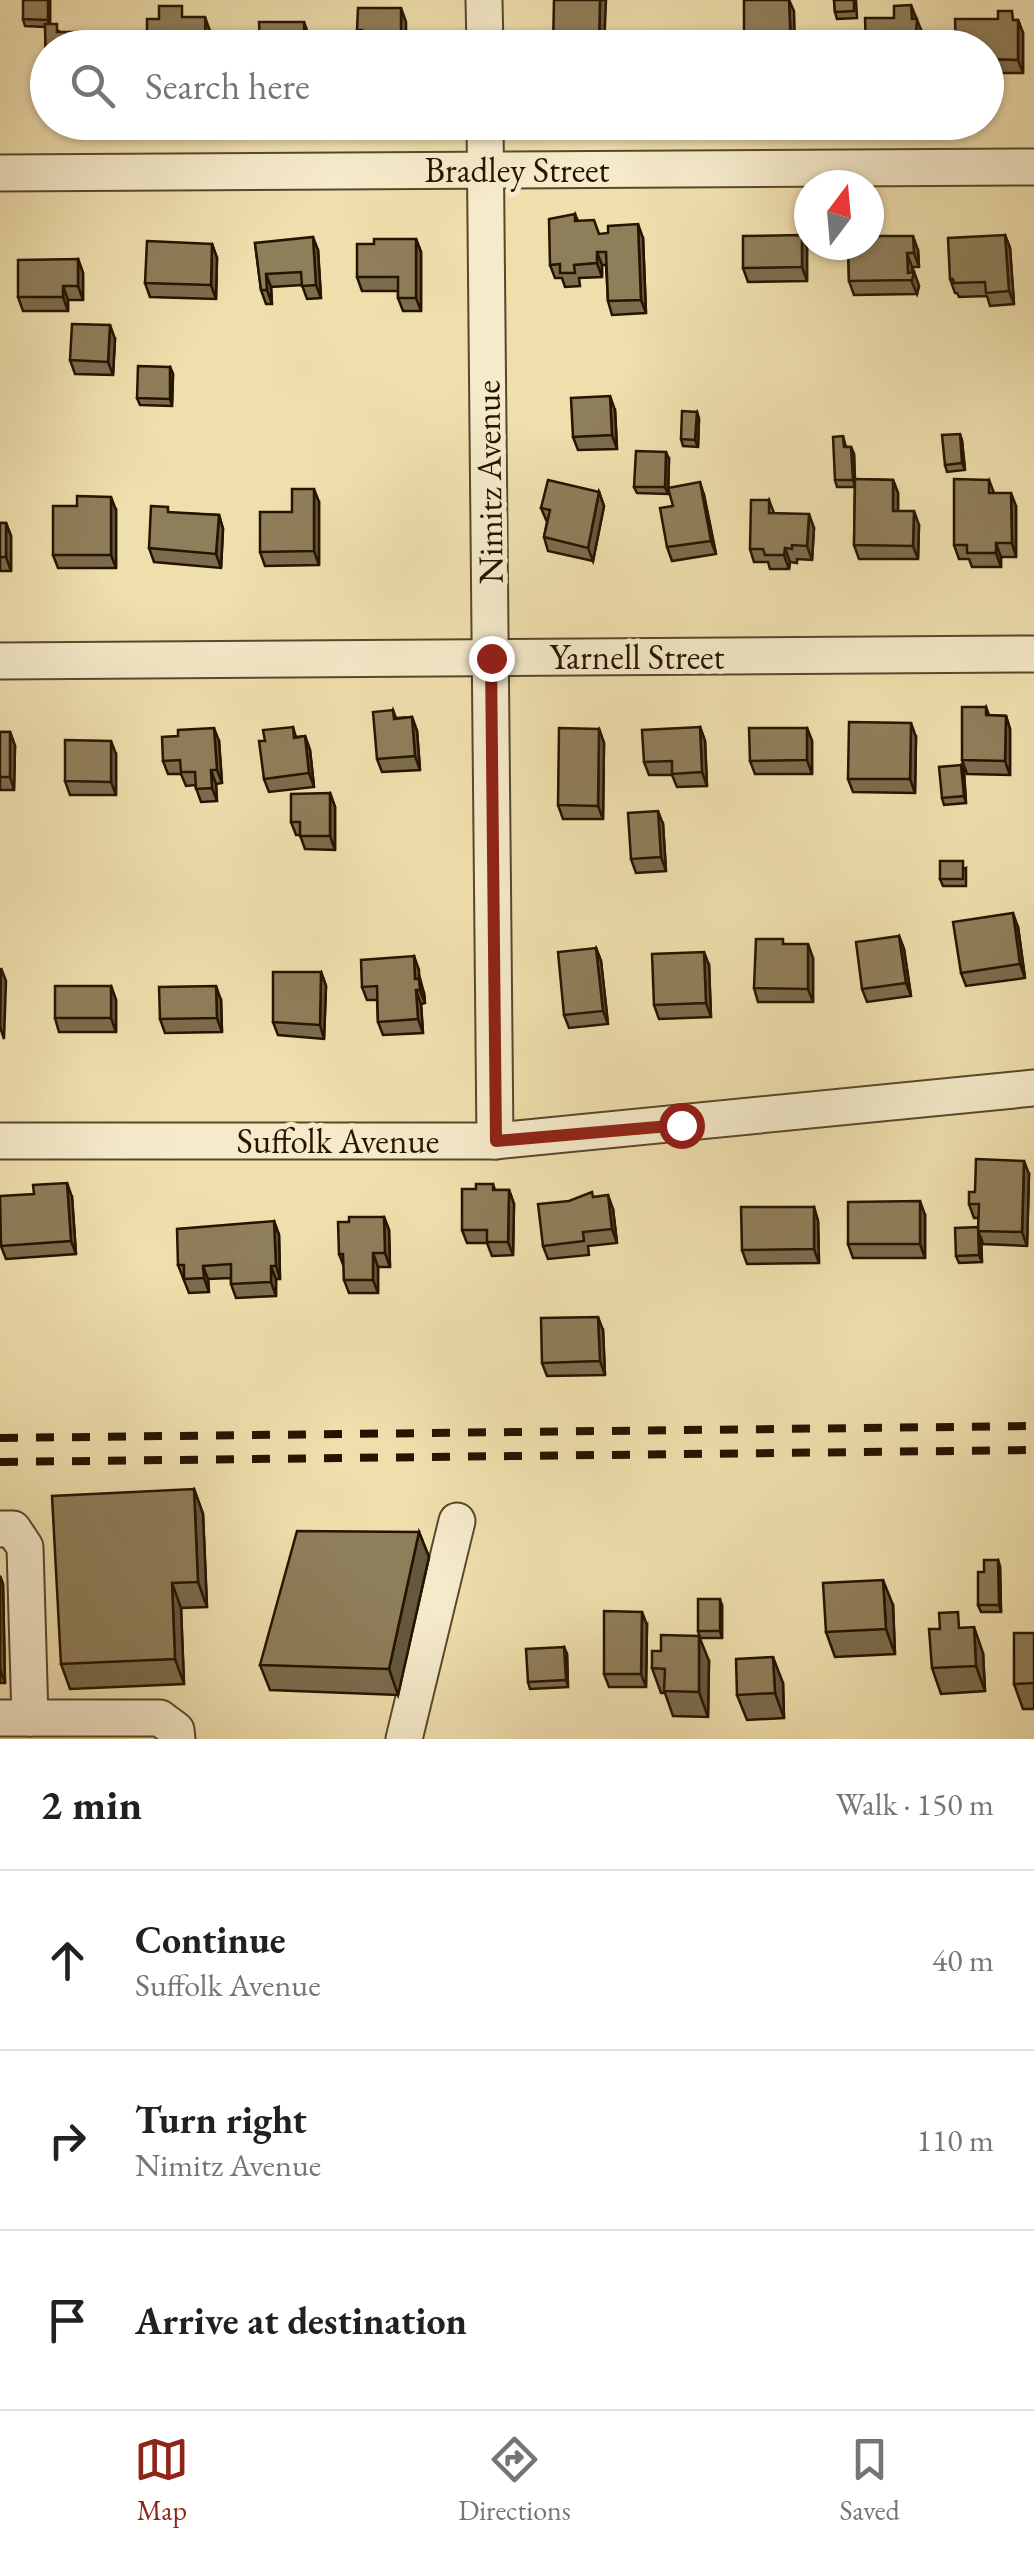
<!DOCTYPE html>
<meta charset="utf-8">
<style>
body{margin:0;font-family:"EB Garamond",serif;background:#f6f6f6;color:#202124}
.compass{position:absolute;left:794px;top:170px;width:90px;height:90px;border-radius:50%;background:#fff;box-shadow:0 2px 8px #0004;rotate:16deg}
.stop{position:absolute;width:30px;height:30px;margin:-22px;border:8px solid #8f2418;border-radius:50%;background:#fff}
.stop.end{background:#8f2418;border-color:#fff;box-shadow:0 2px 10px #0008}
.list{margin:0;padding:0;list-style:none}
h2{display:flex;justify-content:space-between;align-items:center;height:130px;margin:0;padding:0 40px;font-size:42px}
h2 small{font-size:32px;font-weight:400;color:#757577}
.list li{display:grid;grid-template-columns:65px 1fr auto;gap:30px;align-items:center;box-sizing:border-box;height:180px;padding:0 40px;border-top:2px solid #e0e0e0}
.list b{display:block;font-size:38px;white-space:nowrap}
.list p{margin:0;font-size:32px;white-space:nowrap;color:#757577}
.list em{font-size:32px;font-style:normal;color:#757577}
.icon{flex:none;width:55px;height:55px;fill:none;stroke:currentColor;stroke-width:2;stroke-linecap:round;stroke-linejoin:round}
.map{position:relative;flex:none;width:1034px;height:1739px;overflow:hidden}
.search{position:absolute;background:#fff;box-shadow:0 2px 8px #0004;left:30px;right:30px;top:30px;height:110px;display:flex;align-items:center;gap:25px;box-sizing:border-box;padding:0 35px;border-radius:55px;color:#757577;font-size:38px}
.sheet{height:670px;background:#fff}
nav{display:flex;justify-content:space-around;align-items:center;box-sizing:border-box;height:140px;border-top:2px solid #e0e0e0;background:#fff;font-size:28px;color:#757577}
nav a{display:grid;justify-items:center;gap:5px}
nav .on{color:#8f2418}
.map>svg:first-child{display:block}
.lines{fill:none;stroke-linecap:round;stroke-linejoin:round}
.minor-casing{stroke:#58472b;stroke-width:39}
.minor{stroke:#f5eaca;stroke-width:35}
.rail{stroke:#261400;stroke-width:8;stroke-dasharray:18 18;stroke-linecap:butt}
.wall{fill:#7b6c4d;stroke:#261400;stroke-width:2.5}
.shaded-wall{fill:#64583f;stroke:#261400;stroke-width:2.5}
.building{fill:#8f7e5a;stroke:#261400;stroke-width:2.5}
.route{stroke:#8f2418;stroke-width:12}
.labels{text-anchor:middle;stroke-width:10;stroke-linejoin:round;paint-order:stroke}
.street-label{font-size:35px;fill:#261400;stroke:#f5eaca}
</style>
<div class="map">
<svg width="1034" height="1739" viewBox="0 0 1034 1739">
<rect width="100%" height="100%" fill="#efdfad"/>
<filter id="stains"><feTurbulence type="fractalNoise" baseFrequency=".002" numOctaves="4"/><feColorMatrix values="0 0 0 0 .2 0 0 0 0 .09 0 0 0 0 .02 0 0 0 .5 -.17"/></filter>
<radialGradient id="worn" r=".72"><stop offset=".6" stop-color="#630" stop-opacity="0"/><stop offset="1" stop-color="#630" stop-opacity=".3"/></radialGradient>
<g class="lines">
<!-- minor casing -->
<g class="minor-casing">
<g id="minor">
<path d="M484,0L485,48"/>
<path d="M485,122L495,1141"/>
<path d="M0,173L1034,167"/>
<path d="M0,661L1034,654"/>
<path d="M0,1141H495L1034,1088"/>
<path d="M0,1529H13L25,1547L30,1718"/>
<path d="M0,1718H160L176,1730L177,1739"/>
<path d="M404,1739L457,1521"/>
</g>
</g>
<!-- minor -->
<use href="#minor" class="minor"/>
<!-- rail -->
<g class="rail">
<path d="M0,1438L1034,1426"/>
<path d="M0,1462L1034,1450"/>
</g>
</g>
<!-- wall -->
<g class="wall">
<path d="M50,0V24L60,32L103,46V48H48V69L46,64L45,27L25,26L23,19Z"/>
<path d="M834,0H856L857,18L837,19L835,12Z"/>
<path d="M1016,20H1018L1023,33V73H986V48Z"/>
<path d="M575,214L578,221L599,234L643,238L646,313L612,315L608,301L606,265H602V277L579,278L580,286L565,287L562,278H555L550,265Z"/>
<path d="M802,235L807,248V281L748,282L743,268Z"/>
<path d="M1005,235L1010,248L1014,304L990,306L987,296L959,297L957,293H955L950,279Z"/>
<path d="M416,239L421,252V311H403L398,298V291H362L357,277L374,244Z"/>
<path d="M255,243L318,250L321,298L307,299L302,285L271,287L272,304H266L261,290Z"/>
<path d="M212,244L217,258L216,299L150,297L145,283Z"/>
<path d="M848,245L918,250L919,267H912L913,272H914L919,286L917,294L854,295L849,281Z"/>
<path d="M78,259L83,273V300H68V311H23L18,297Z"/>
<path d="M115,339L113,375L75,374L70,360Z"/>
<path d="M170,367L173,374L172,406L140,405L137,398Z"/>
<path d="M615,410L617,449L578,450L573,437Z"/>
<path d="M697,412L699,419L698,447L683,446L681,439Z"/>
<path d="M843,436L846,447H851L854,454L855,479L893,480L898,493V511L919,525L918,559H859L854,545L855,487H837L835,480Z"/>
<path d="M962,441L965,470L947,472L945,465Z"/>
<path d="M669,459L668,494L637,493L634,487Z"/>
<path d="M989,480L994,493L1016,506V557H1001V567H972L969,559H959L954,545Z"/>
<path d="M599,492L604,506L593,561L548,551L544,537L547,522L541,508Z"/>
<path d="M704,495L716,554L672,561L667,547Z"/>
<path d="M769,500L774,513L814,528L812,560L797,559V563L790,562L789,569H770L768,562H754L750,549Z"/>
<path d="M319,502V565L265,566L260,552L292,512Z"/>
<path d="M116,510V568H58L53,555Z"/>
<path d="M170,513L219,515L223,529L221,568L154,562L149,548Z"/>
<path d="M0,523H6L11,536V571H0Z"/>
<path d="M986,707L989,715L1006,716L1010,729V775L967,774L962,760Z"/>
<path d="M393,710L396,718L412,717L417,731L420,770L382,772L377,759Z"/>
<path d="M293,727L296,737L305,736L310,750L314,787L269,792L264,779L265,741Z"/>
<path d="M700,727L705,741L707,786L677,787L672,775H649L644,762Z"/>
<path d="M807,728L812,741V774H755L750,761Z"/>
<path d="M599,729L604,743L603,819H563L558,805Z"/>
<path d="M0,732H10L15,746L14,790H0Z"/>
<path d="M916,737L915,793L853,792L848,779Z"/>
<path d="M219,741L222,783L216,784L217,801L201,802L195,785L186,786L181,774H168L163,761Z"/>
<path d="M116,754V795H70L65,781Z"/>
<path d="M961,765L964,772L966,803L944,805L942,798Z"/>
<path d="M330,793L335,807V850L305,849L300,835H296L291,822Z"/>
<path d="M663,824L666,871L636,873L631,859Z"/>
<path d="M966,868V886H943L940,879Z"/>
<path d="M1018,927L1025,978L966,986L961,973Z"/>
<path d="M899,936L904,949L911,996L867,1002L862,989Z"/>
<path d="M785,944L813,958V1002H758L754,988Z"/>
<path d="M596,948L601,961L608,1024L569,1028L564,1015Z"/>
<path d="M414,956L424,993L425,1003L421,1004L423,1033L383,1035L378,1022L377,1000H367L362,987Z"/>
<path d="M709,965L711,1017L659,1019L654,1005Z"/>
<path d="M321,972L326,986L324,1039L278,1035L273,1022Z"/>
<path d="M111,986L116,1000V1032H59L55,1018Z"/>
<path d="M221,1000L222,1032L165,1033L160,1019Z"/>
<path d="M1029,1174L1027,1246L983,1244L981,1238L982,1262L959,1263L956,1256L978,1227L979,1218H974L969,1204L975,1192Z"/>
<path d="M493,1184L495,1190H509L514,1204L513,1255L492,1256L487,1243H467L462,1230L476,1189Z"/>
<path d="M72,1197L76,1254L6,1259L1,1246Z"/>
<path d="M594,1197L613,1209L617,1243L588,1246L589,1255L548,1259L543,1246Z"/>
<path d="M814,1207L818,1221L819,1263L747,1264L742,1250Z"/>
<path d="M925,1215V1258H853L848,1244Z"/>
<path d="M384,1217L389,1230L390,1267H378V1293H349L344,1280V1267L339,1254L349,1222Z"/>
<path d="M274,1221L279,1235L280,1279H276V1296L236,1298L231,1284V1278L208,1279L209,1292L189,1293L178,1265Z"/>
<path d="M603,1330L605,1375L547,1376L542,1363Z"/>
<path d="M194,1489L203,1514L207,1607L181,1608L184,1684L70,1689L61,1664Z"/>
<path d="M419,1532L429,1557L398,1695L270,1690L260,1665Z"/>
<path d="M998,1560L1000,1567L1001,1612H981L978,1605L984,1572Z"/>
<path d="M0,1576L3,1584L5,1683H0Z"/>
<path d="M893,1605L895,1654L835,1657L826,1632Z"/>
<path d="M722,1606V1638H700L698,1631Z"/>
<path d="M647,1625L646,1687H609L604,1674Z"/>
<path d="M964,1628L983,1653L985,1691L941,1694L932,1668Z"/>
<path d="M1034,1633V1709H1023L1014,1684Z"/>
<path d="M564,1647L567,1654L568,1687L530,1689L528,1682Z"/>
<path d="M709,1661L708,1717L673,1716L665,1693H661L652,1668Z"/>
<path d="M783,1683L784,1718L747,1720L737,1695Z"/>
</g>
<!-- shaded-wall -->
<g class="shaded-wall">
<path d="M48,0H50V27L48,20Z"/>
<path d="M600,0H606L604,48H599Z"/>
<path d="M789,0L794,11L795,48H791Z"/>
<path d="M911,5L922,32L921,48H915Z"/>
<path d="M401,8L406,22V48H401Z"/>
<path d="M205,17L210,31L211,48H206Z"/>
<path d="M1018,20L1023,33V73L1018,60Z"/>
<path d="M304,22L309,36V48H304Z"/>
<path d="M638,224L643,238L646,313L641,300Z"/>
<path d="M802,235L807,248V281L802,267Z"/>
<path d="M1005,235L1010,248L1014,304L1009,291Z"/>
<path d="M913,236L918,250L919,267L914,253Z"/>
<path d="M313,237L318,250L321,298L316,285Z"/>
<path d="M416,239L421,252V311L416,298Z"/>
<path d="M212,244L217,258L216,299L211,285Z"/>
<path d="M597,252L602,265V277L597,263Z"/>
<path d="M907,253L912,267L913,277L914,272L919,286L917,294L908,273Z"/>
<path d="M78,259L83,273V300L78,286Z"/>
<path d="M266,274L271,287L272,304L267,290Z"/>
<path d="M63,286L68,300V311L63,297Z"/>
<path d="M110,325L115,339L113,375L108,362Z"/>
<path d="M170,367L173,374L172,406L170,399Z"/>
<path d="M610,396L615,410L617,449L612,435Z"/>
<path d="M697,412L699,419L698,447L695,440Z"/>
<path d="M960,434L962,441L965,470L962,463Z"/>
<path d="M851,447L854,454L855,487L853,480Z"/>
<path d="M666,452L669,459L668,494L665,487Z"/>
<path d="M893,480L898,493V525L893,511Z"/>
<path d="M700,482L704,495L716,554L711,541Z"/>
<path d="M314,489L319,502V565L314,551Z"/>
<path d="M599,492L604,506L593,561L588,548Z"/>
<path d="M1011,493L1016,506V557L1012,543Z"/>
<path d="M111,497L116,510V568L111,555Z"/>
<path d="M914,511L919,525L918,559L913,546Z"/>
<path d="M809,514L814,528L812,560L807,546Z"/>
<path d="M219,515L223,529L221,568L216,554Z"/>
<path d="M6,523L11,536V571L6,557Z"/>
<path d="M996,543L1001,557V567L996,553Z"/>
<path d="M785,548L790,562L789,569L784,555Z"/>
<path d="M1006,716L1010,729V775L1005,761Z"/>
<path d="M412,717L417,731L420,770L415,756Z"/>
<path d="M911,723L916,737L915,793L910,779Z"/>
<path d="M700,727L705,741L707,786L702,772Z"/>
<path d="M214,728L219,741L222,783L217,770Z"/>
<path d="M807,728L812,741V774L807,760Z"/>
<path d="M599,729L604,743L603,819L598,806Z"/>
<path d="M10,732L15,746L14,790L10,777Z"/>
<path d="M305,736L310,750L314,787L309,773Z"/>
<path d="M111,741L116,754V795L111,782Z"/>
<path d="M961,765L964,772L966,803L964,796Z"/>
<path d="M211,770L216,784L217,801L212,788Z"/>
<path d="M330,793L335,807V850L330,836Z"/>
<path d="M658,811L663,824L666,871L661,857Z"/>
<path d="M1013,913L1018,927L1025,978L1020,964Z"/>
<path d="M899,936L904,949L911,996L906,983Z"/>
<path d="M808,944L813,958V1002L808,989Z"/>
<path d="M596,948L601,961L608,1024L603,1011Z"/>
<path d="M704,952L709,965L711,1017L706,1003Z"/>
<path d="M414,956L419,970V981L424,993L425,1003L415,979Z"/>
<path d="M1,968L6,981L4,1039L0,1027Z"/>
<path d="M321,972L326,986L324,1039L320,1025Z"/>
<path d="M111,986L116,1000V1032L111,1018Z"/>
<path d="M216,986L221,1000L222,1032L217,1018Z"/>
<path d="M416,990L421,1004L423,1033L418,1019Z"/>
<path d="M1024,1161L1029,1174L1027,1246L1022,1232Z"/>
<path d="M67,1183L72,1197L76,1254L71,1241Z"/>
<path d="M509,1190L514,1204L513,1255L508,1242Z"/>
<path d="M608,1195L613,1209L617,1243L612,1229Z"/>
<path d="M920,1201L925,1215V1258L920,1244Z"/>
<path d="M814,1207L818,1221L819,1263L814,1249Z"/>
<path d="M384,1217L389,1230L390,1267L385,1253Z"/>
<path d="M274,1221L279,1235L280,1279L276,1266Z"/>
<path d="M978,1231L981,1238L982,1262L979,1255Z"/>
<path d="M373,1253L378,1267V1293L373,1280Z"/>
<path d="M203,1266L208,1279L209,1292L204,1278Z"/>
<path d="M271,1266L276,1279V1296L271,1282Z"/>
<path d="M598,1317L603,1330L605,1375L600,1361Z"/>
<path d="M194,1489L203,1514L207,1607L198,1582Z"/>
<path d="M419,1532L429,1557L398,1695L389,1669Z"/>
<path d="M998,1560L1000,1567L1001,1612L999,1605Z"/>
<path d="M0,1576L3,1584L5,1683L0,1669Z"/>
<path d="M883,1580L893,1605L895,1654L886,1629Z"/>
<path d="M172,1583L181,1608L184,1684L175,1659Z"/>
<path d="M720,1599L722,1606V1638L720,1631Z"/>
<path d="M642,1612L647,1625L646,1687L641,1674Z"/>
<path d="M974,1627L983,1653L985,1691L976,1666Z"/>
<path d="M699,1636L709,1661L708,1717L699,1692Z"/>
<path d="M564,1647L567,1654L568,1687L566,1680Z"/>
<path d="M773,1657L783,1683L784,1718L775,1693Z"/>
</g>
<!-- building -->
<g class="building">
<path d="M23,0H48V20L23,19Z"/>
<path d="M554,0H600L599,48H553Z"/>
<path d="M744,0H789L791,48H744Z"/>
<path d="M834,0H854V11L835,12Z"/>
<path d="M911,5L912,19H917L915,48H866L865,18H894V6Z"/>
<path d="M159,6H182V17H205L206,48H147V19H159Z"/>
<path d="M358,8H401V48H362V30H357Z"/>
<path d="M998,11H1012L1013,20H1018V60L986,59V48H956L955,19H998Z"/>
<path d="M259,22H304V48H260Z"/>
<path d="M45,24H57V32H98L99,48H48V64H46Z"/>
<path d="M575,214V221L594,220L599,234L608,233V226L638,224L641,300L608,301L606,252H597V263L574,265L575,273H560V264L550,265L549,219Z"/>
<path d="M802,235V267L743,268V236Z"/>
<path d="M1005,235L1009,291L986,293L985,282L954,283L953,279H950L948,238Z"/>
<path d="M869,236H913L914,253H907L908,273L914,272L912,280L849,281L848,245H869Z"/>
<path d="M313,237L316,285L302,286L301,272L266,274L267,290H261L255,243Z"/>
<path d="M374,239H416V298H398V277H357V244H374Z"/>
<path d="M147,241L212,244L211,285L145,283Z"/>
<path d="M78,259V286H63V297H18V260Z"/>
<path d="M72,324L110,325L108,362L70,360Z"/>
<path d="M138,366L170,367V399L137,398Z"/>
<path d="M610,396L612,435L573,437L571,398Z"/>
<path d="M682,411L697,412L695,440L681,439Z"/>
<path d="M960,434L962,463L945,465L942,435Z"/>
<path d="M843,436L844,447H851L853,480H835L833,437Z"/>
<path d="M636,451L666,452L665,487H634Z"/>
<path d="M855,479L893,480V511H914L913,546L854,545Z"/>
<path d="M954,479L989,480V493H1011L1012,543H996V553H967V545H954Z"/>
<path d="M548,480L599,492L588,548L544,537L550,510L541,508Z"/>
<path d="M700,482L711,541L667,547L660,508L673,506L668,488Z"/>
<path d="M292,489H314V551L260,552V512H292Z"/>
<path d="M77,496L111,497V555H53V506H77Z"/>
<path d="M751,500H769V513L809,514L807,546L792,545V549L785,548L784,555H765L763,549H750Z"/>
<path d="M151,506L168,507V512L219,515L216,554L149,548Z"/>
<rect x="0" y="523" width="6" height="34"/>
<path d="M962,707H986V715L1006,716L1005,761L962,760Z"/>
<path d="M393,710L394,719L412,717L415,756L377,759L373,712Z"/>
<path d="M849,722L911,723L910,779H848Z"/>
<path d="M293,727L294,738L305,736L309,773L264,779L259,741H265L263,730Z"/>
<path d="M700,727L702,772L672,774V761L644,762L642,730Z"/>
<path d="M214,728L217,770H211L212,788L196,789L195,772H181L180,760L163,761L162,737L178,736V730Z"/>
<path d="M559,728L599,729L598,806L558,805Z"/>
<path d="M749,728H807V760L750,761Z"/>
<rect x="0" y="732" width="10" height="45"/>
<path d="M65,740L111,741V782L65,781Z"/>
<path d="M961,765L964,796L942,798L939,767Z"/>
<path d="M330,793V836H300V822H291V794Z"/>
<path d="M658,811L661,857L631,859L628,813Z"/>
<rect x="940" y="861" width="23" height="18"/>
<path d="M1013,913L1020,964L961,973L953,922Z"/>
<path d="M899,936L906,983L862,989L856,942Z"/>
<path d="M756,939H783V944H808V989L754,988Z"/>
<path d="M596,948L603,1011L564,1015L558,952Z"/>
<path d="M704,952L706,1003L654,1005L652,954Z"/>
<path d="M414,956L415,979H419L420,990H416L418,1019L378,1022L377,986L362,987L361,960Z"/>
<path d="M273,972H321L320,1025L273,1022Z"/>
<rect x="55" y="986" width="56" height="32"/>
<path d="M216,986L217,1018L160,1019L159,987Z"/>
<path d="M976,1159L1024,1161L1022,1232L978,1231L979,1204H969V1192H975Z"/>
<path d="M67,1183L71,1241L1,1246L0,1196L34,1194L33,1185Z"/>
<path d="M476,1184H493V1190H509L508,1242H487V1230H462V1189H476Z"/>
<path d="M592,1192L593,1197L608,1195L612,1229L583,1232L584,1241L543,1246L538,1204L569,1201Z"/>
<path d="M920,1201V1244H848V1202Z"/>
<path d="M741,1207H814V1249L742,1250Z"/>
<path d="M349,1217H384L385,1253H373V1280H344L343,1254H339L338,1222H349Z"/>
<path d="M274,1221L276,1266H271V1282L231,1284V1264L203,1266L204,1278L184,1279V1265H178L177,1229Z"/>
<path d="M978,1227L979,1255L956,1256L955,1228Z"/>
<path d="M598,1317L600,1361L542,1363L541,1318Z"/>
<path d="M194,1489L198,1582L172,1583L175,1659L61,1664L52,1496Z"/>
<path d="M297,1531L419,1532L389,1669L260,1665Z"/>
<path d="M984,1560H998L999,1605H978V1572H984Z"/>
<path d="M883,1580L886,1629L826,1632L823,1583Z"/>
<rect x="698" y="1599" width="22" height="32"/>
<path d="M604,1611L642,1612L641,1674H604Z"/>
<path d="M958,1612L959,1628L974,1627L976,1666L932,1668L929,1629H940L939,1613Z"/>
<path d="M1014,1633H1034V1683L1014,1684Z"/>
<path d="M661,1635L699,1636V1692L664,1691L665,1669L652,1668V1651H661Z"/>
<path d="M564,1647L566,1680L528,1682L526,1649Z"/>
<path d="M773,1657L775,1693L737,1695L736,1659Z"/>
</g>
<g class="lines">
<!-- route -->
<path class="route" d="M491,658L496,1141L681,1125"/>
</g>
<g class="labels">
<!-- street labels -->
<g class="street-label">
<text x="517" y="182">Bradley Street</text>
<text transform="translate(489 482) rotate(-91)" y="12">Nimitz Avenue</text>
<text x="637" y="669">Yarnell Street</text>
<text x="338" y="1153">Suffolk Avenue</text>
</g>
</g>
<rect width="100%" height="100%" filter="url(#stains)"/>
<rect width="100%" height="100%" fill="url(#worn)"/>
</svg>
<svg class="compass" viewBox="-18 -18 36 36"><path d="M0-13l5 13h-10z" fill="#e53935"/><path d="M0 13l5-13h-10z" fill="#757577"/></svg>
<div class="stop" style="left:681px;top:1125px"></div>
<div class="stop end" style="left:491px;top:658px"></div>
<div class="search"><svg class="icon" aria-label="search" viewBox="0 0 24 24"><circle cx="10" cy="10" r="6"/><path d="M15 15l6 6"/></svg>Search here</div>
</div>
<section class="sheet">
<h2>2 min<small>Walk · 150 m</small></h2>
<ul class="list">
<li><svg class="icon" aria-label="ahead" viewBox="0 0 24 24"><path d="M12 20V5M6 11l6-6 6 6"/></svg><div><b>Continue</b><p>Suffolk Avenue</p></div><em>40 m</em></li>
<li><svg class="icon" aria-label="right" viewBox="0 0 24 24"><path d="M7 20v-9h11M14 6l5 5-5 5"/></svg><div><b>Turn right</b><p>Nimitz Avenue</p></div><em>110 m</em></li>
<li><svg class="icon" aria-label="arrive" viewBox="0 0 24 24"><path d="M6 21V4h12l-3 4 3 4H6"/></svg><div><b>Arrive at destination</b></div></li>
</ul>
</section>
<nav>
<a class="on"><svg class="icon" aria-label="map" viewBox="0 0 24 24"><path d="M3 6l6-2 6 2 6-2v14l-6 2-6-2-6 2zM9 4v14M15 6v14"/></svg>Map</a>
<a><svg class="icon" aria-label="directions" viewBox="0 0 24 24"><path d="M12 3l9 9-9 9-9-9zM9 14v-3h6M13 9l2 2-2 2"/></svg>Directions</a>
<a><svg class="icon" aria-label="saved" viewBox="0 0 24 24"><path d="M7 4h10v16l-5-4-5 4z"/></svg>Saved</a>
</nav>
